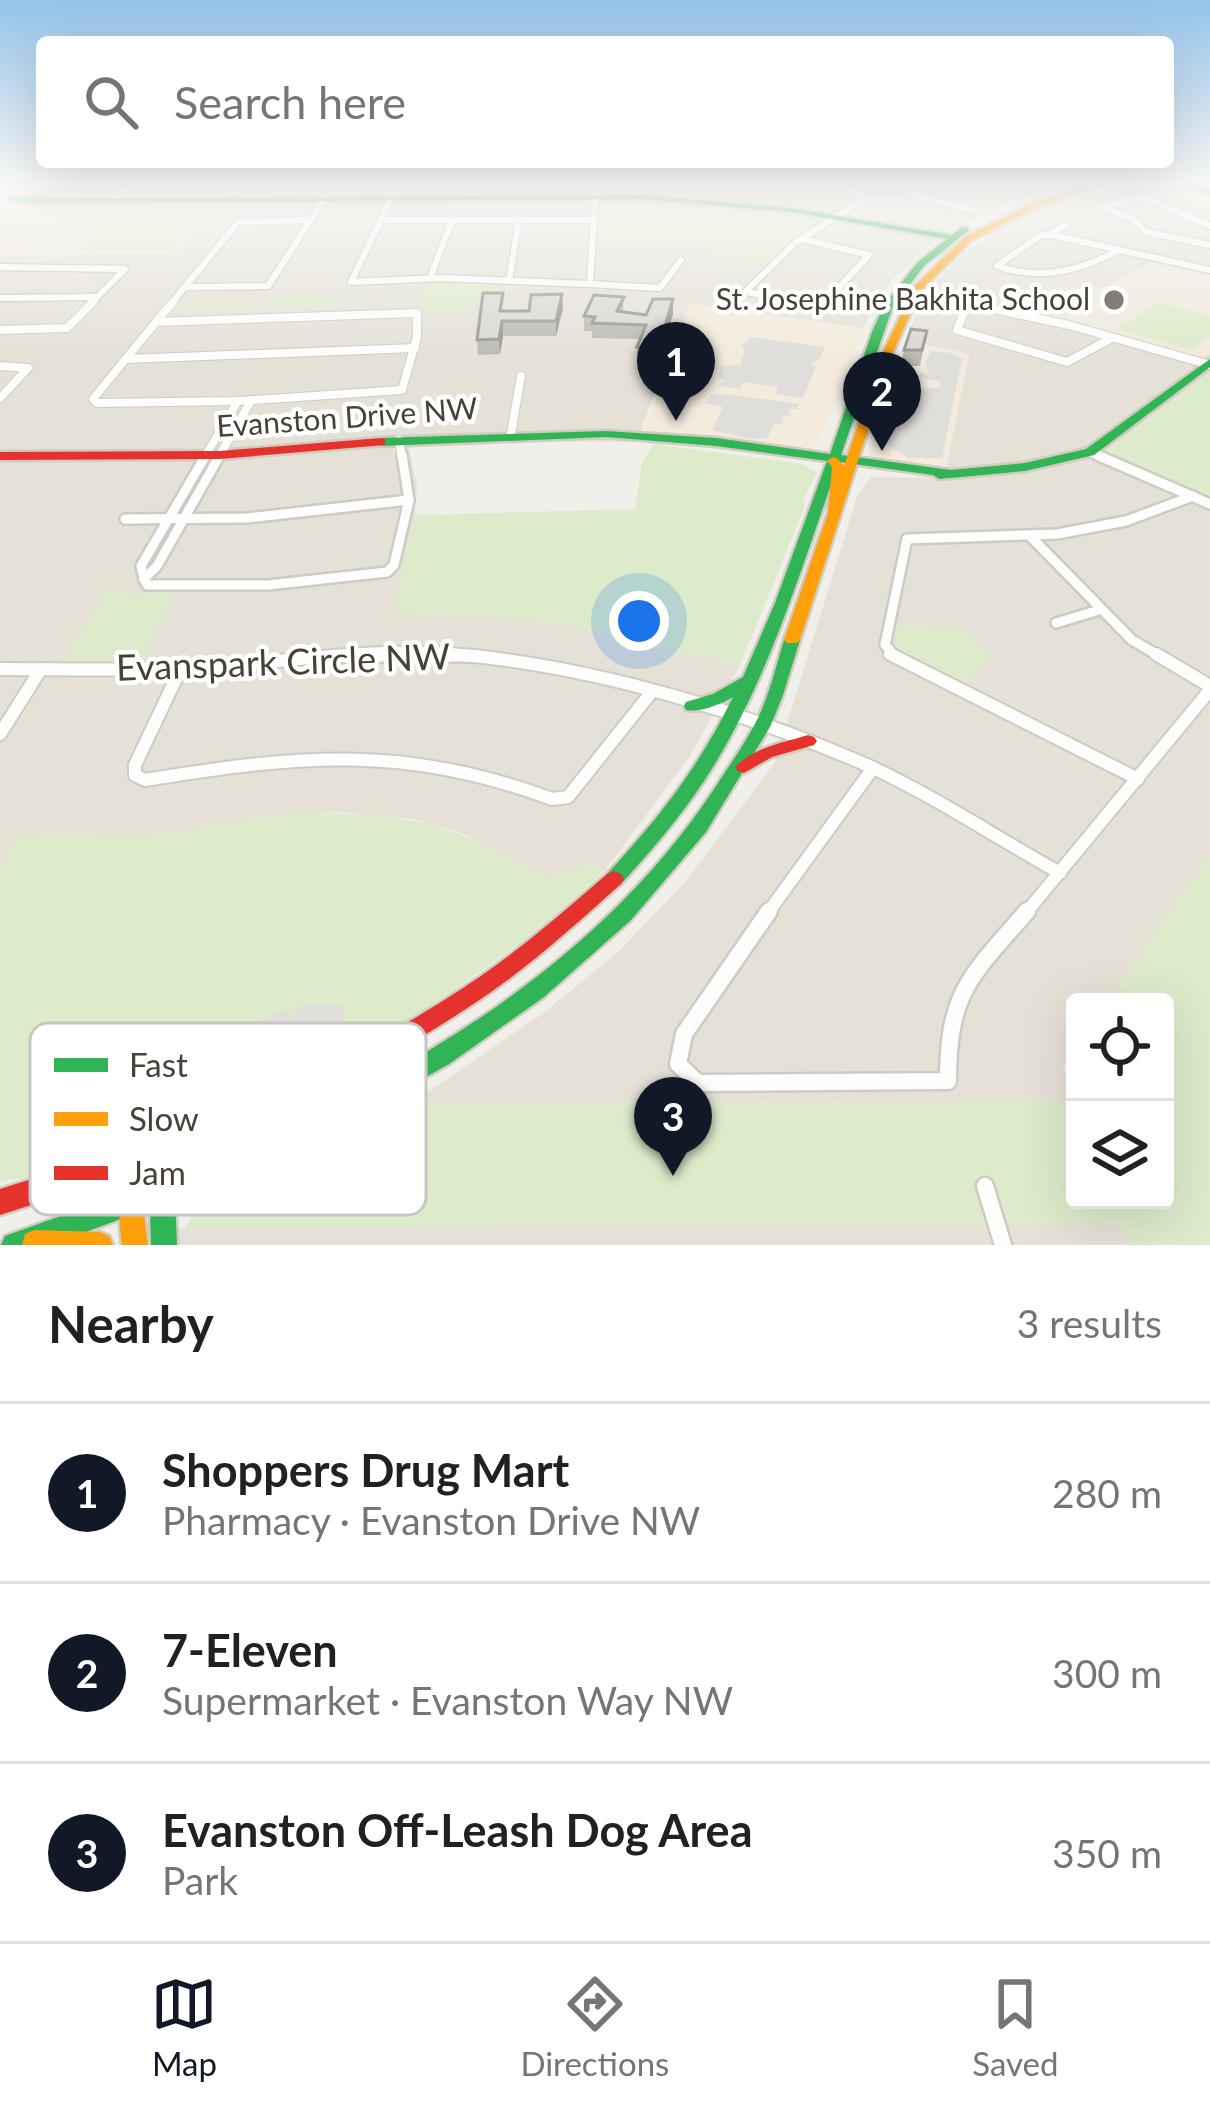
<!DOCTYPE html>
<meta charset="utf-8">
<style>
body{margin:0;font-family:Lato,sans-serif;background:#f6f6f6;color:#202124}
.controls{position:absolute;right:36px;bottom:36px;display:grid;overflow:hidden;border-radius:12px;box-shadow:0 12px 48px #0002}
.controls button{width:108px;height:108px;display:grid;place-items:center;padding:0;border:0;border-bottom:3px solid #e0e0e0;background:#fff;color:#202124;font:60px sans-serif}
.you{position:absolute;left:639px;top:621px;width:42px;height:42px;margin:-30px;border:9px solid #fff;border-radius:50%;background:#1a73e8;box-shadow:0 0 0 18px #1a73e833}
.badge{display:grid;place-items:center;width:78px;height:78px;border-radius:50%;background:#111827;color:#fff;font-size:39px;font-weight:700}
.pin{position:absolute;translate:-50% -99px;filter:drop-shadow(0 3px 6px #0008)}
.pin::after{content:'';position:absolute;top:63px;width:42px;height:36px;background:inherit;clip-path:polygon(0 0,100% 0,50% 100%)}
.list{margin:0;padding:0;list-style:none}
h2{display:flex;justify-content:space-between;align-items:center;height:156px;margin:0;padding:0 48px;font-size:51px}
h2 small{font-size:39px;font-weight:400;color:#757577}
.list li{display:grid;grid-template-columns:78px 1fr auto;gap:36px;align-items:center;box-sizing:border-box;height:180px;padding:0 48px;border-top:3px solid #e0e0e0}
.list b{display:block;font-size:45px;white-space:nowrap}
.list p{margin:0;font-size:39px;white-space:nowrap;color:#757577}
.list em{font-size:39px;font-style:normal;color:#757577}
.icon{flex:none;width:66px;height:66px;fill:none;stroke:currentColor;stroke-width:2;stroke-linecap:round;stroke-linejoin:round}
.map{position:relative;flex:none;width:1210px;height:1245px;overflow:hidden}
.search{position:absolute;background:#fff;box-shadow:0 12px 48px #0002;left:36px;right:36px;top:36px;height:132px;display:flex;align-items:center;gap:30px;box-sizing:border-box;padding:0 42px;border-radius:12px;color:#757577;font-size:45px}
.sheet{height:696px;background:#fff}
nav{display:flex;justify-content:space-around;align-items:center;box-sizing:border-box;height:168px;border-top:3px solid #e0e0e0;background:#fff;font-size:33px;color:#757577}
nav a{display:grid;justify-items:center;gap:6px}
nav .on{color:#111827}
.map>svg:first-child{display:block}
.residential{fill:#e5e1d7}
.commercial{fill:#f4ebdd}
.education{fill:#efeadc}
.green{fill:#ddebca}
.parking{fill:#e0deda}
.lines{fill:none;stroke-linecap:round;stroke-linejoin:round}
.street-far4-casing{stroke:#cdcbc6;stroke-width:9}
.street-far3-casing{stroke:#cdcbc6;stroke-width:10}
.street-far2-casing{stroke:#cdcbc6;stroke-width:14}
.street-far1-casing{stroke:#cdcbc6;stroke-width:16}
.street-casing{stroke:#cdcbc6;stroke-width:21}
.fast-casing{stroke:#d0ccc1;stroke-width:5}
.slow-casing{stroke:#d0ccc1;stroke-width:5}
.jam-casing{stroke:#d0ccc1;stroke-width:5}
.street-far4{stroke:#fdfdfc;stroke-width:6}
.street-far3{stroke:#fdfdfc;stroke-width:8}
.street-far2{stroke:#fdfdfc;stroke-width:9}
.street-far1{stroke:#fdfdfc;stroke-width:12}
.street{stroke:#fdfdfc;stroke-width:16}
.fast{fill:#30b455;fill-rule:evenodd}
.slow{fill:#ff9f0a;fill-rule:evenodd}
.jam{fill:#e5322d;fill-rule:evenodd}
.wall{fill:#bbbab5}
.shaded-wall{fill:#999793}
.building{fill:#dad8d2;stroke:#999793;stroke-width:3}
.poi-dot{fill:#827e75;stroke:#fff;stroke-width:4.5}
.labels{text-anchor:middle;stroke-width:9;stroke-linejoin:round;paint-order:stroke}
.far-poi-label{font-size:30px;fill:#474136;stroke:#fff;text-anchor:end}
.far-street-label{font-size:30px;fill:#474136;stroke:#fff}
.street-label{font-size:36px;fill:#474136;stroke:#fff}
.key{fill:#fff;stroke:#c8c6c3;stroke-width:3}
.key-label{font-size:33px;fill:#474136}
</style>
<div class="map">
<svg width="1210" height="1245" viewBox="0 0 1210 1245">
<rect width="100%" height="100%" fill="#f1efea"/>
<!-- residential -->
<g class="residential">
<path d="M0,184H231L221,196H45L0,192Z"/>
<path d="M249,184H1060L994,208L945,233L892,280L863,328L690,303L636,442L446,441L418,442L409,449L417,486L415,515L394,612L552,622L740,665L690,756L604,872L592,864L544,877L462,833L412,819L342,812H298L143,836L19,835L0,868V255L225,199L240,195Z"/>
<path d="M1120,184H1210V372L1107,450L1210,500V856L1108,1002H1075V1049L1063,1066L1075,1101L413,1102L542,1014L618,952L685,882L775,762L857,497L871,477L954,478L947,465L969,355L906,340L917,312L939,279L962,255L1002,227L1041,209Z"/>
<path d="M1121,1224L1129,1245H124L185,1228Z"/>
</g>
<!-- commercial -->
<g class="commercial">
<path d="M690,303L865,329L818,443L800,450L645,430Z"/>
<path d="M906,340L969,354L947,465L868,460Z"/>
</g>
<!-- education -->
<g class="education">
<path d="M40,200H224L175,254L0,255V220L24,203Z"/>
<path d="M1154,260L1210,272V353L1202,358L1011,309L1024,291L1109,286Z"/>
</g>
<!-- green -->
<g class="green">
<path d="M608,199L727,205L824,219L760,267L722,262C703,235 657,244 628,244L627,237H596L597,212Z"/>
<path d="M133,201H216L195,224L108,223Z"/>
<path d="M106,226H193L170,250H78Z"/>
<path d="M426,280L513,283L506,295L464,309L422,310L423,296L315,305L174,306L177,302H269L304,291L335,300L423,292Z"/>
<path d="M1159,302L1210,316V337L1191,350L1117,329Z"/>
<path d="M1210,372V500L1106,455L1107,450Z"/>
<path d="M654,444L802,464L817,473L803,499L805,506L740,665L552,622L393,612L415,515L635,509L642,462Z"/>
<path d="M109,586L127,595L176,592L140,662L62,663Z"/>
<path d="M896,625L957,627L993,657L963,685L896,651Z"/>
<path d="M298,812C405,813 452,821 544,877L592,863L604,872C451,1013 261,1113 63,1172C43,1178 21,1177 0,1182V868L19,835L143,836Z"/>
<path d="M1210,856V1245H1129L1120,1224L185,1228L196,1210L303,1161L413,1102L1075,1101V1200H1165V1002H1108Z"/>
</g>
<!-- parking -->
<g class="parking">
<path d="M750,337L825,347L819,360L811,365L816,367L803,398L776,394L778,387L744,382L740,389L717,385L724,381L718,378L721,366L740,365L745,350L741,346Z"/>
<path d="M931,351L952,353L962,359L942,458H908L877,438L884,416L910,420L918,389L941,387L939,381L919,378L920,372L928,373L925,363Z"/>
<path d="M711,394L734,395L799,404L797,409H788L792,417L778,415L784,418L781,425L774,424L767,438L751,439L712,430L723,407L705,403Z"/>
<path d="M302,1005H343V1032L335,1033L332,1043H301L299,1033L297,1044L243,1067L236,1058L226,1072L195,1071L198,1032L231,1031L234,1042L236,1031L287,1010L293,1018Z"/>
</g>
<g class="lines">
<!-- street-far4 casing -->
<g class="street-far4-casing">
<g id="street-far4">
<path d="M398,184L351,282L441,278L590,284L596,184"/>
<path d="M840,184C863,204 892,202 920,193L917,184"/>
<path d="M1023,184L1040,188L1054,184"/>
<path d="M24,194L44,184"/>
<path d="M914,196L974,210"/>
<path d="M114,198L130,184"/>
<path d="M383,220H592"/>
<path d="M1210,226L1144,197L1101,207L1133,219L1146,232L1210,245"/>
<path d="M1049,235L1065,225"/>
<path d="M802,239L869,255L824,304L745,292L796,242L866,198"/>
<path d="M1119,250C1079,271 1041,281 997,266L1041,235H1052L1210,270"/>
<path d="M0,267L125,269L97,297"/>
<path d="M430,278L452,220"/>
<path d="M509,281L519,220"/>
<path d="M590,284L660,288L681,260"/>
<path d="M185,287L268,286L326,197"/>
<path d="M0,298L97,297L90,305"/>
<path d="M170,305L238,222L311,220"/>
</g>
</g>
<!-- street-far3 casing -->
<g class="street-far3-casing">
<g id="street-far3">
<path d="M808,302H826"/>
<path d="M417,313V337L402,390L238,401L97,403L93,399L156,322Z"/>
<path d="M156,322L173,302"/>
<path d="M0,330L67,328L93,302"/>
<path d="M1112,338L1067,362L957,330L966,306L974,305L1069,325L1210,365"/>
<path d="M126,359L415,348"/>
<path d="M0,366L28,368L0,398"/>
<path d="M511,434L521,376"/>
<path d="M399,440L402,458"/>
<path d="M1090,452L1104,458"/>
<path d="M204,458L238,401"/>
<path d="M218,458L251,401"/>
</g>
</g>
<!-- street-far2 casing -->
<g class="street-far2-casing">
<g id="street-far2">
<path d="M1097,455L1210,504"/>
<path d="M125,519L247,518L409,500"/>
<path d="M1031,537L1132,640L1161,657"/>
<path d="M144,579L147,585H268L387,572L394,565L409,500L402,455"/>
<path d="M144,579L157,566L220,455"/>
<path d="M144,579L141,566L206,455"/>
<path d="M1056,623L1099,610"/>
<path d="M332,657H483"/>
<path d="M896,657L885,645L907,539L1057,534L1126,521L1193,496"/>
</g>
</g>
<!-- street-far1 casing -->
<g class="street-far1-casing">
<g id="street-far1">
<path d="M890,654L1138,779"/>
<path d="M1156,654L1210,686"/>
<path d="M181,668L135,765V775L145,780C299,755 402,744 552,799L568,797L650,694"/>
<path d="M0,669C61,669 122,671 183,668C279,664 378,645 474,656C604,670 749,713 869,766C934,796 997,838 1060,873"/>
<path d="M0,734L41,669"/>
<path d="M767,914L873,768"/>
<path d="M1025,914L1210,690"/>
</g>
</g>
<!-- street casing -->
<g class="street-casing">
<g id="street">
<path d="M769,911L684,1034L678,1064L698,1083L948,1081C948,991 971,976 1027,911"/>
<path d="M985,1186L1003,1245"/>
</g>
</g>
<!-- fast casing -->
<g class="fast-casing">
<g id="fast">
<path d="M40,193L44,195L40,199L642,195L791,208L952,235L962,227H968V231L924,266L893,306L841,455L951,470L1025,463L1086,449L1210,359V367L1094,455L1025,471L939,479L933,475L839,462C800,571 767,687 702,784C678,820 650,852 621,884L614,887L607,884L604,879L607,874C660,817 699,767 733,697C721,704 700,713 686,710L684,706L686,702L713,694L743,677L775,603L827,461L716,446L606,437L381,446L375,442L381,438L606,431L716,438L830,454L872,332L884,305L918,262L947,239L791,212L642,199L23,203L8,199Z"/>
<path d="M792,635L800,640L783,695L770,727L706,832L631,920L544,997L449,1064L347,1122L240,1172L175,1198L177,1245H151L150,1208L51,1245H1L5,1236L144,1186L130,1159L133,1150L142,1147L151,1150L166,1177C379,1093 594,977 720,780C733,760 748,739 758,718C770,693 776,666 784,640Z"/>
</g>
</g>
<!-- slow casing -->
<g class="slow-casing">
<g id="slow">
<path d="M1093,184H1104L1039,207L972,240L921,290L893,352L800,640L797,643H787L784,640L828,513L832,467L827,461L833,457L837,458L844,466L883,352L914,287L966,236L1033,203Z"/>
<path d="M142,1147L151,1150L154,1159L143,1206L148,1245H122C117,1208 119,1186 133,1150Z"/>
<path d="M34,1230L100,1232L109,1236L113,1245H22L25,1234Z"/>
</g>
</g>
<!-- jam casing -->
<g class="jam-casing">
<g id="jam">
<path d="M1177,184H1189L1210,191V195Z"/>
<path d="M381,438L385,439V445L220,459L0,460V452L220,451Z"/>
<path d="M808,735L814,737L817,741L814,745L772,757L744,773L738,771L735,767C755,747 782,743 808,735Z"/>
<path d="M614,871L621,874L624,879L621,884C575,925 529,967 478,1001C331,1100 168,1161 0,1215V1189C165,1138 317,1084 463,988C514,955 561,914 607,874Z"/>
</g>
</g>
<!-- street-far4 -->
<use href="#street-far4" class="street-far4"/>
<!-- street-far3 -->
<use href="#street-far3" class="street-far3"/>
<!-- street-far2 -->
<use href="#street-far2" class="street-far2"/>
<!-- street-far1 -->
<use href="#street-far1" class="street-far1"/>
<!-- street -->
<use href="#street" class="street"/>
<!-- fast -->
<use href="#fast" class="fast"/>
<!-- slow -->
<use href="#slow" class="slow"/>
<!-- jam -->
<use href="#jam" class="jam"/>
</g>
<!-- wall -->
<g class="wall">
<path d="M624,297L623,312L646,315L673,314L657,365L637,362V347L640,339L592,338V331H584V316Z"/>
<path d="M504,308L503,311L563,308L556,336H503L500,354L478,355L477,340Z"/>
<path d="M927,331L920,366H901L904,350Z"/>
</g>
<!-- shaded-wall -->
<g class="shaded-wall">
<path d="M562,294L563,308L556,336V321Z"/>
<path d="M673,299V314L657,365L658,349Z"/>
<path d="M502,321L503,336L500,354L499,339Z"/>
</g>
<!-- building -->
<g class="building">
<path d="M483,293H503L500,311H529L531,295L562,294L556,321H502L499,339L477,340Z"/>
<path d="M594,295L624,297L617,311L646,315L653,299H673L658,349L637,347L646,325L592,323L595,317L584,316Z"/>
<path d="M911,329L927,331L922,350H904Z"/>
</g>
<!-- sky -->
<linearGradient id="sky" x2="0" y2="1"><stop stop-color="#95c2eb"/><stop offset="0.51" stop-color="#f9f8f6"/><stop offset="1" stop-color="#f9f8f6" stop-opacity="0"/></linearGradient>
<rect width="1210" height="359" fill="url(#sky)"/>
<!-- markers -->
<circle class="poi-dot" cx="1114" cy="300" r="12"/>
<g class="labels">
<!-- far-poi labels -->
<g class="far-poi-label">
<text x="1090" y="310">St. Josephine Bakhita School</text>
</g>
<!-- far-street labels -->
<g class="far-street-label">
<text transform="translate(347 418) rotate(-4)" y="10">Evanston Drive NW</text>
</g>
<!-- street labels -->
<g class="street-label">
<text transform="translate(283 662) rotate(-2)" y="13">Evanspark Circle NW</text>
</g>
</g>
<!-- legend -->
<rect x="30" y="1023" width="396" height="192" rx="18" class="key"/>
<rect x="54" y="1058" width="54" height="14" fill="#30b455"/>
<rect x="54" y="1112" width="54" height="14" fill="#ff9f0a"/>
<rect x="54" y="1166" width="54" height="14" fill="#e5322d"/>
<g class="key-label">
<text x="129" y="1077">Fast</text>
<text x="129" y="1131">Slow</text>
<text x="129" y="1185">Jam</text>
</g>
</svg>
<div class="controls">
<button><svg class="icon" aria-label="locate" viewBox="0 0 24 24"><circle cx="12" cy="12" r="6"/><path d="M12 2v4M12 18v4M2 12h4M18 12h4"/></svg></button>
<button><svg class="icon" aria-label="layers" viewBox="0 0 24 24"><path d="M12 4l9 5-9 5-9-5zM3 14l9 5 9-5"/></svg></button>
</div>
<div class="you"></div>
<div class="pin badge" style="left:676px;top:421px">1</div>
<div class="pin badge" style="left:882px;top:451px">2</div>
<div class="pin badge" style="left:673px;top:1176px">3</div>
<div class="search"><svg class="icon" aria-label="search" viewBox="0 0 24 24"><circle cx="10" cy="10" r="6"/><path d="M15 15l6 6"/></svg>Search here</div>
</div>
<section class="sheet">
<h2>Nearby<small>3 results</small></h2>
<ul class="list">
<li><span class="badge">1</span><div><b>Shoppers Drug Mart</b><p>Pharmacy · Evanston Drive NW</p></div><em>280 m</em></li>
<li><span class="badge">2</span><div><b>7-Eleven</b><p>Supermarket · Evanston Way NW</p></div><em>300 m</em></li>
<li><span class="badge">3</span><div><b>Evanston Off-Leash Dog Area</b><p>Park</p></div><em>350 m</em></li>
</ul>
</section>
<nav>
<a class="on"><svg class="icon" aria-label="map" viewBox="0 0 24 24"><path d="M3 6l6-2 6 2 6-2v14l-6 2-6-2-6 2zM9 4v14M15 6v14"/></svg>Map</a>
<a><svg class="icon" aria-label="directions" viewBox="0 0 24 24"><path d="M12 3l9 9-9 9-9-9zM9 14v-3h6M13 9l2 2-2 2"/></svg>Directions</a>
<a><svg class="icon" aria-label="saved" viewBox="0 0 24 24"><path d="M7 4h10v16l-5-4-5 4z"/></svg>Saved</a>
</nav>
